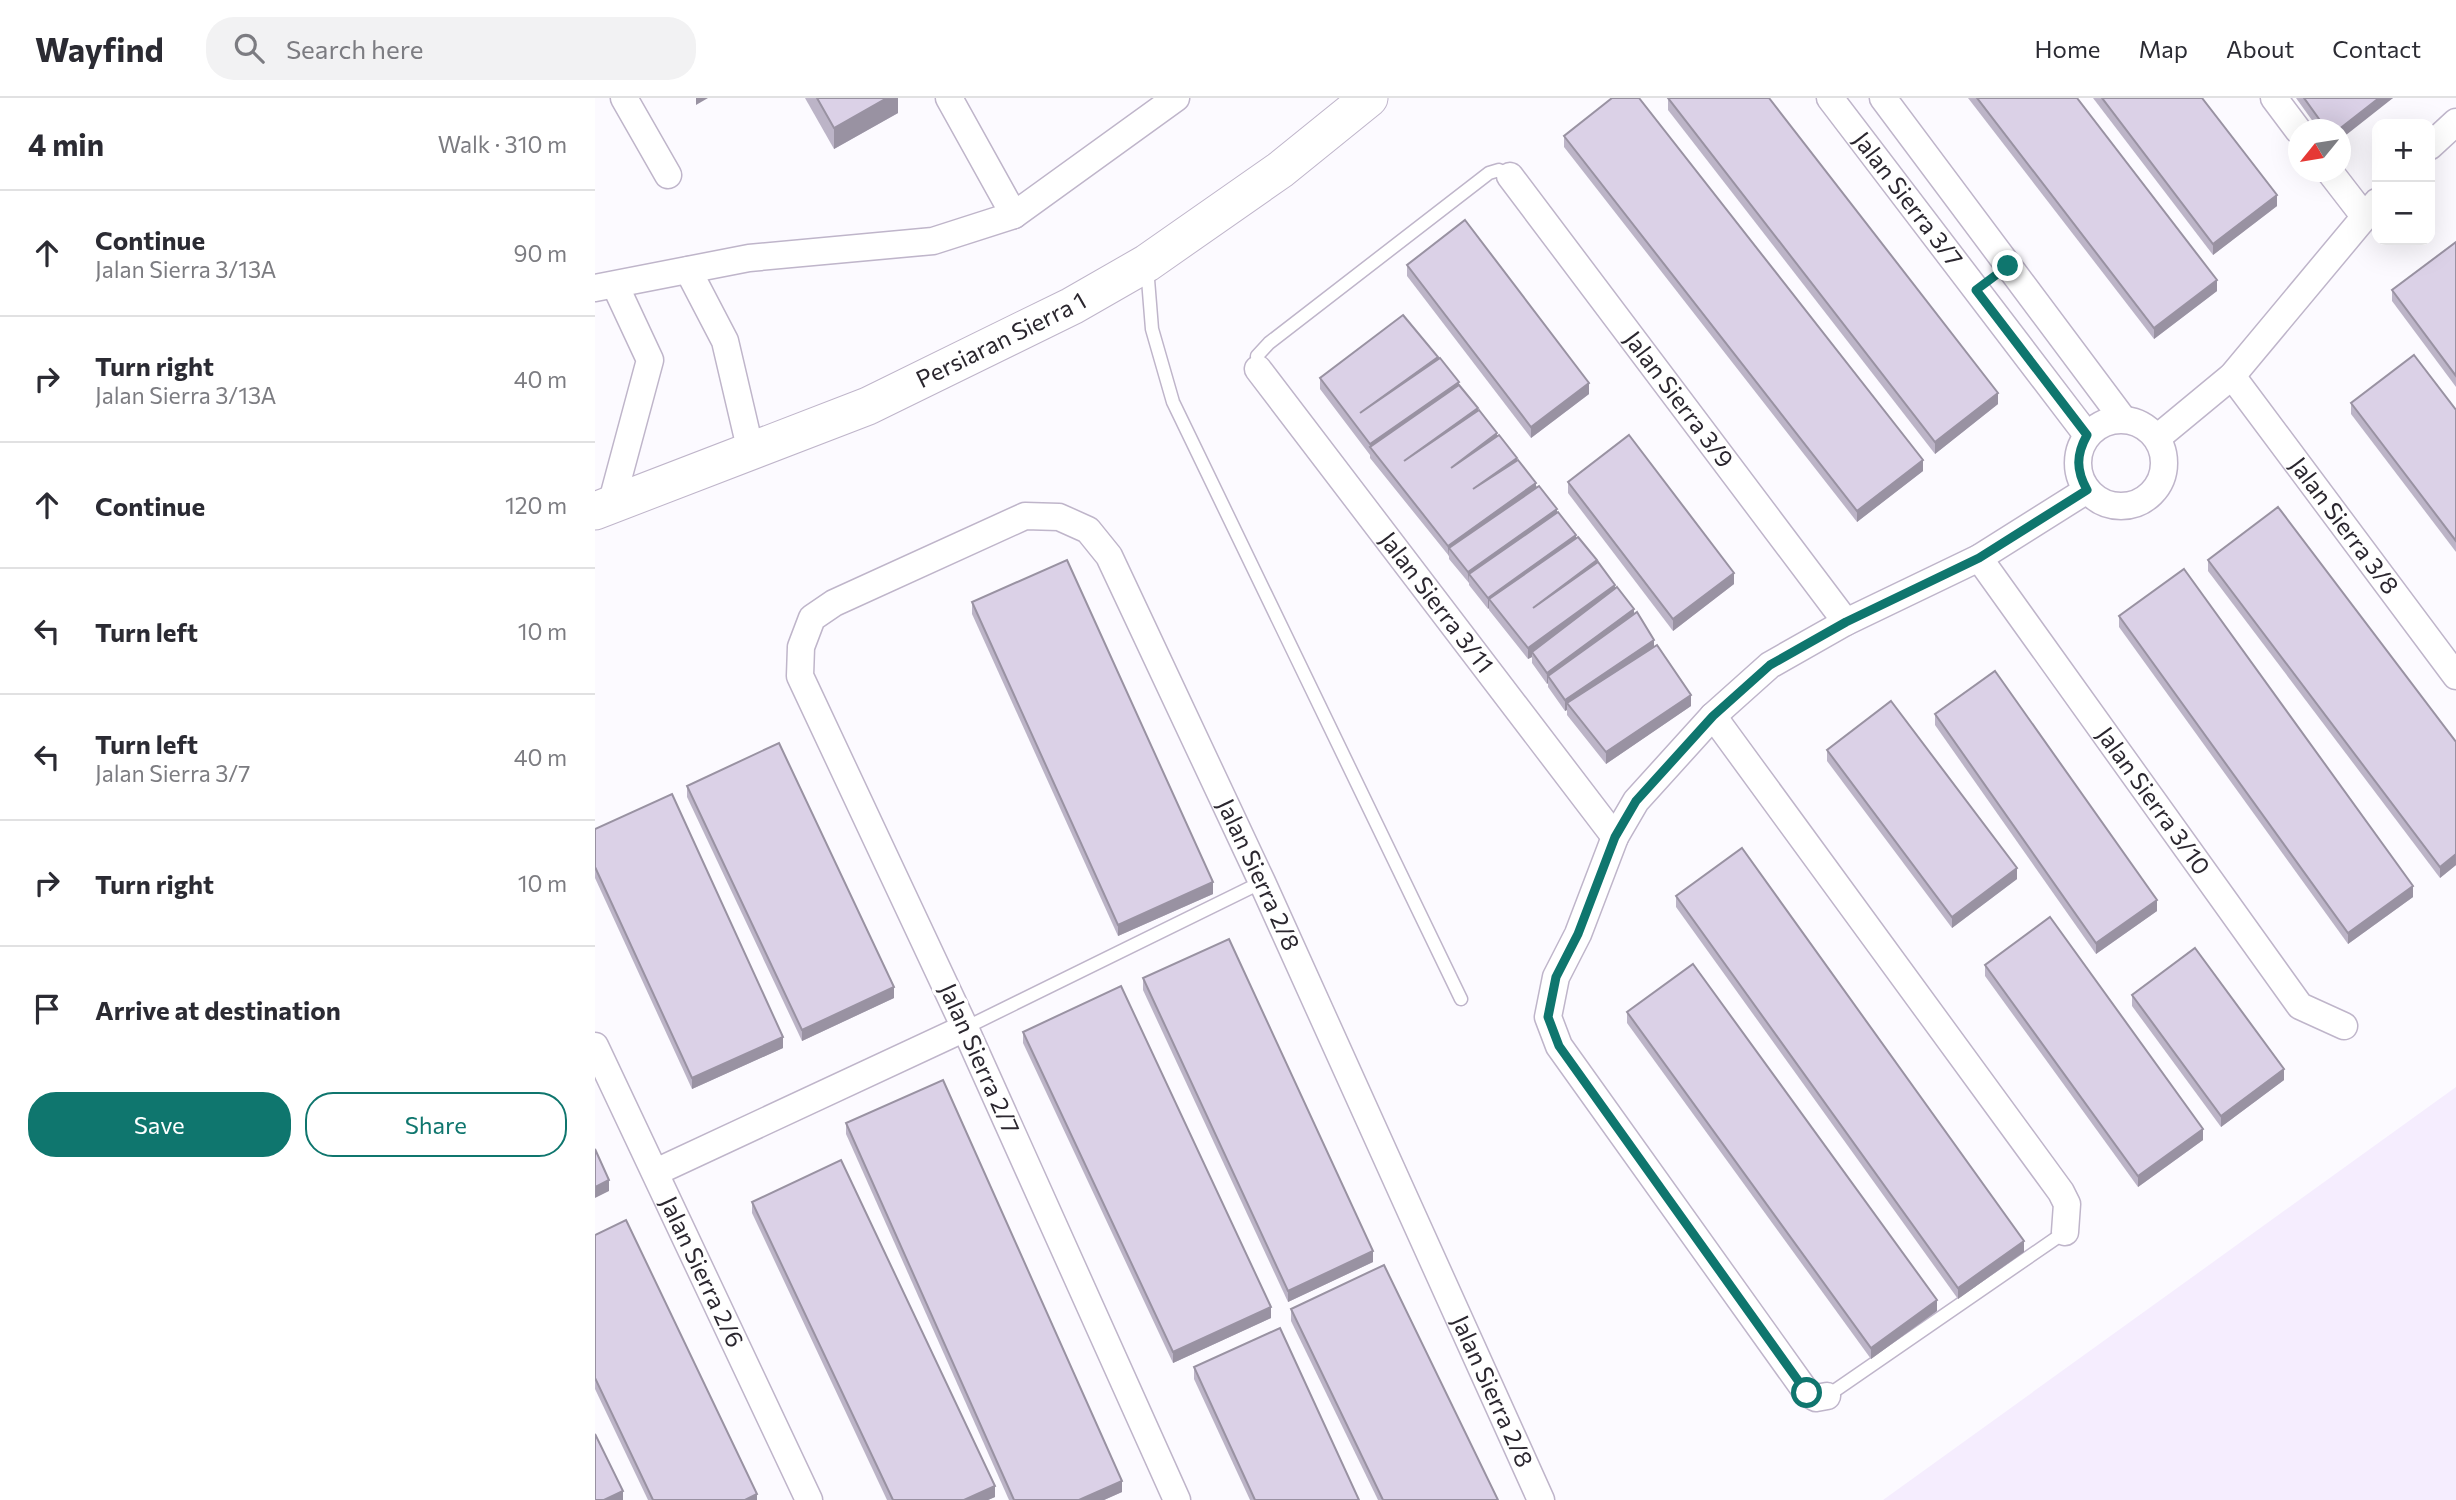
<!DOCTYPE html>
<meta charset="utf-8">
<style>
body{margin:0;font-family:Commissioner,sans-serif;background:#f2f2f3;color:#2b2b33}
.controls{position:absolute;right:21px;top:21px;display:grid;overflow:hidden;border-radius:14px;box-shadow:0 7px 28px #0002}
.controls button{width:63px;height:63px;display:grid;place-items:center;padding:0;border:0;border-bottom:2px solid #e1e1e2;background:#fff;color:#2b2b33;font:35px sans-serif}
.compass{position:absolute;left:1693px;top:21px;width:63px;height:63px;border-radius:50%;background:#fff;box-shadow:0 7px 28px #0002;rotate:240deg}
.stop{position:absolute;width:21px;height:21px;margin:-16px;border:5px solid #0f766e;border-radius:50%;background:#fff}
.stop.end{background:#0f766e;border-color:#fff;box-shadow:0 2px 7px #0008}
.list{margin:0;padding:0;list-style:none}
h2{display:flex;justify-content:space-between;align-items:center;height:91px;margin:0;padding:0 28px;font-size:30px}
h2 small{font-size:23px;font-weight:400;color:#7c7c81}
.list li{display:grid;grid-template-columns:46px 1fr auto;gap:21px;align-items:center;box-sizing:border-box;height:126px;padding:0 28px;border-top:2px solid #e1e1e2}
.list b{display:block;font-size:26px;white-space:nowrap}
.list p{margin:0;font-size:23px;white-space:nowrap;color:#7c7c81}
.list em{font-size:23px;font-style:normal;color:#7c7c81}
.actions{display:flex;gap:14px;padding:21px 28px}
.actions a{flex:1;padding:16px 0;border:2px solid #0f766e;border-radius:28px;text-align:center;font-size:24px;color:#0f766e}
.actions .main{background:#0f766e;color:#fff}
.icon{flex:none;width:38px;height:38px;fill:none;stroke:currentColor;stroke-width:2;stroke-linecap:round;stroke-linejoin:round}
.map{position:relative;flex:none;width:1861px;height:1402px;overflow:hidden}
header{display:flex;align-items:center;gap:42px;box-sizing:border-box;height:98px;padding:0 35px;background:#fff;border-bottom:2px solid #e1e1e2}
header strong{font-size:33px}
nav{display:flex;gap:38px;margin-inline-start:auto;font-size:24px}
.search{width:490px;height:63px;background:#f2f2f3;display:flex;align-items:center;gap:18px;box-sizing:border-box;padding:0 24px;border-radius:28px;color:#7c7c81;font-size:26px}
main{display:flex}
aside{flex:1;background:#fff}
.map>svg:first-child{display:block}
.built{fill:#f5edfe}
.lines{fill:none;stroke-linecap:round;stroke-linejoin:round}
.lane-casing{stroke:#bfb5ca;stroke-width:15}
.street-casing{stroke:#bfb5ca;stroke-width:29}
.secondary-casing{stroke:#bfb5ca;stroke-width:39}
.lane{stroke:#fff;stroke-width:12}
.street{stroke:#fff;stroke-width:26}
.secondary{stroke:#fff;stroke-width:37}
.wall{fill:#bcb4c7}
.shaded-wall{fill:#9992a2}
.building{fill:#dbd1e7;stroke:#9992a2;stroke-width:2}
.route{stroke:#0f766e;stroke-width:9}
.labels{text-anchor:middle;stroke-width:7;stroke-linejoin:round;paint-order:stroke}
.street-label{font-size:24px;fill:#2b272f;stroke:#fff}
</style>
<header>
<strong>Wayfind</strong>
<div class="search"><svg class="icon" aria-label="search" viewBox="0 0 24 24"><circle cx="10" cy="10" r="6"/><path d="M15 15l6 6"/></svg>Search here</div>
<nav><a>Home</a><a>Map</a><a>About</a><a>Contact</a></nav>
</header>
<main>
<aside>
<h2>4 min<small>Walk · 310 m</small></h2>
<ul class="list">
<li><svg class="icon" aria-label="ahead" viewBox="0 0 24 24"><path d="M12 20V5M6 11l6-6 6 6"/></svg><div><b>Continue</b><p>Jalan Sierra 3/13A</p></div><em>90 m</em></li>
<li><svg class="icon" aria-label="right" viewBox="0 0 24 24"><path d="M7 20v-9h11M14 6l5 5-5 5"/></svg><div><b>Turn right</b><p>Jalan Sierra 3/13A</p></div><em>40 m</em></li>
<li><svg class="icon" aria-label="ahead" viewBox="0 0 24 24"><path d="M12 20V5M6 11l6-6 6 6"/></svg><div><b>Continue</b></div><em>120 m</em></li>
<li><svg class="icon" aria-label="left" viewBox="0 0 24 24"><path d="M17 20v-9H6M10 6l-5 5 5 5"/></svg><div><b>Turn left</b></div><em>10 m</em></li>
<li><svg class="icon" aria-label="left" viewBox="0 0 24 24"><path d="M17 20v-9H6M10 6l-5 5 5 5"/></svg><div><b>Turn left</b><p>Jalan Sierra 3/7</p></div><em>40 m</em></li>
<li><svg class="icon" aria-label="right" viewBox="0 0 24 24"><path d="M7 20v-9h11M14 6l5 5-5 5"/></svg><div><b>Turn right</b></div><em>10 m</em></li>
<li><svg class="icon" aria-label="arrive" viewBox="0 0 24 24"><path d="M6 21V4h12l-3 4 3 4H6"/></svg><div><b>Arrive at destination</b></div></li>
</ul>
<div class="actions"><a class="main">Save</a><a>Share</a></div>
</aside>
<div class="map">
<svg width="1861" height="1402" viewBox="0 0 1861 1402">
<rect width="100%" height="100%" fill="#fcfaff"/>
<!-- built -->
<path class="built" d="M1861,989V1402H1288Z"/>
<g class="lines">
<!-- lane casing -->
<g class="lane-casing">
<g id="lane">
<path d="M552,169L557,231L578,304L866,901"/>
<path d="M663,271L662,258L674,245L894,75L904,72L915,78"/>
<path d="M370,930L667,784"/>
<path d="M1232,1298L1470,1134"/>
</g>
</g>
<!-- street casing -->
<g class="street-casing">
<g id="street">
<path d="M29,0L73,77"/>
<path d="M354,0L419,117"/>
<path id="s1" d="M1235,0L1492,337"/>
<path d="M1288,0L1528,321"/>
<path d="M1679,0L1703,32"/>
<path d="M1835,48L1861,24"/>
<path d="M1735,74L1769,118"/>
<path id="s2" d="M915,78L1251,524"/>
<path d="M93,172L130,243L156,354"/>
<path d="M0,190L154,160L338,143L419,117L581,0"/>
<path id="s3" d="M663,271L1020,739"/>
<path id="s4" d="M1637,278L1861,578"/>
<circle cx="1526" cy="365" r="43"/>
<path d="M1562,340L1637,278L1782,104"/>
<path d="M16,407L55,262L20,187"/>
<path id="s5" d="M1384,460L1705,908L1749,928"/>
<path d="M1118,618L1466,1094L1472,1106L1470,1134"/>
<path id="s6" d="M0,948L214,1402"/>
<path d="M61,1074L370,930"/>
<path d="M1232,1298L1221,1300L1212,1295L964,948L953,919L961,879L983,836L1020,739L1041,703L1118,618L1175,567L1251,524L1384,460L1492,392"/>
<path id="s7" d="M582,1402L370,930L205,578L206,549L217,520L239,505L430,418L464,419L493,432L514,458L667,784L946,1402"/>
</g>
</g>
<!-- secondary casing -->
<g class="secondary-casing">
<g id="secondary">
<path id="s8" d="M0,413L273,308L477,208L552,165L685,72L774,0"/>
</g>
</g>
<!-- lane -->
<use href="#lane" class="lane"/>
<!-- street -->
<use href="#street" class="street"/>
<!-- secondary -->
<use href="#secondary" class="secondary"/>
</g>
<!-- wall -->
<g class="wall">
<path d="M210,0H303V15L239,51Z"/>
<path d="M1073,0L1403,306L1340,356L1073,12Z"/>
<path d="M1373,0H1482L1622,193L1559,241Z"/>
<path d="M1498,0H1607L1682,108L1618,157Z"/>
<path d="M1701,0H1798L1746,32H1724Z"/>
<path d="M969,38L1328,373L1262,424L969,49Z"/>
<path d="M1861,144V289L1797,203V192Z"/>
<path d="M812,167L994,296L936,340L812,178Z"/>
<path d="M843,262L922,362L981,441L1002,465L1039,516L1096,608L1011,666L972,617V612L970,613L953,589V585L952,586L937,565V559L933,561L894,512V510L893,511L874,487V485L854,461V458L775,360V357L725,291V280Z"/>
<path d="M1756,305L1861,312V454L1756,316Z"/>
<path d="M973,384L1139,486L1078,533L973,395Z"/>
<path d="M1613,462L1861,644V767L1845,780L1613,473Z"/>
<path d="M377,504L618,796L523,838L377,516Z"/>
<path d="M1524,518L1818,799L1753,846L1524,529Z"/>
<path d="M1340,616L1562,813L1501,856L1340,627Z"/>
<path d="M1232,652L1422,781L1357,830L1232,663Z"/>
<path d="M92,688L299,900L207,943L92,699Z"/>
<path d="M0,731L188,950L97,991L0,780Z"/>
<path d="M1081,798L1429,1154L1363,1201L1081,809Z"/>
<path d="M1390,867L1608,1042L1543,1089L1390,878Z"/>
<path d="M548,880L778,1164L693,1204L548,892Z"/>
<path d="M1537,897L1689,982L1626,1029L1537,908Z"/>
<path d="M1032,914L1342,1213L1276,1261L1032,925Z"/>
<path d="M428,934L676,1220L578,1265L428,945Z"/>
<path d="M251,1025L527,1394L509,1402H414L251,1036Z"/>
<path d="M157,1104L400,1399L393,1402H292L157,1115Z"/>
<path d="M0,1137L162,1402H53L0,1291Z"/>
<path d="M696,1211L903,1402H783L696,1223Z"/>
<path d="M599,1269L764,1402H655L599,1281Z"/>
</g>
<!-- shaded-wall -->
<g class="shaded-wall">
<path d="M101,0H113L101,7Z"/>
<path d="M292,0H303V15L239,51V30Z"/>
<path d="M1784,0H1798L1746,41V32H1743Z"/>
<path d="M1682,97V108L1618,157V146Z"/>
<path d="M1622,182V193L1559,241V230Z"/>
<path d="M843,259V270L765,315Z"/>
<path d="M864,284V295L775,349V346Z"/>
<path d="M994,285V296L936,340V329Z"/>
<path d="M1403,295V306L1340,356V344Z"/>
<path d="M883,310V321L809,363Z"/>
<path d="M902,335V346L856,370Z"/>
<path d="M922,360V371L878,391Z"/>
<path d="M1328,362V373L1262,424V413Z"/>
<path d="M941,385V396L854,450L853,459V448Z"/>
<path d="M962,411V422L874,476L873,485V474Z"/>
<path d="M981,437V448L894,501V510L893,511V500Z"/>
<path d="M1002,462V474L938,510Z"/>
<path d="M1139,475V486L1078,533V521Z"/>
<path d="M1020,487V498L937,554V559L933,561V550Z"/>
<path d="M1039,511V523L953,578V585L952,586V575Z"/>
<path d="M1059,542V553L972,605V612L970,613V602Z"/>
<path d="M1096,597V608L1011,666V654Z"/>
<path d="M1861,756V767L1845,780V769Z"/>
<path d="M1422,770V781L1357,830V819Z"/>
<path d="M618,784V796L523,838V827Z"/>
<path d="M1818,788V799L1753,846V835Z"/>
<path d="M1562,802V813L1501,856V845Z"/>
<path d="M299,889V900L207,943V932Z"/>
<path d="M188,939V950L97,991V980Z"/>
<path d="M1689,971V982L1626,1029V1018Z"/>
<path d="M1608,1031V1042L1543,1089V1078Z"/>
<path d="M14,1082V1093L0,1100V1089Z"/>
<path d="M1429,1143V1154L1363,1201V1190Z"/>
<path d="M778,1153V1164L693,1204V1193Z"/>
<path d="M1342,1202V1213L1276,1261V1250Z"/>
<path d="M676,1209V1220L578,1265V1254Z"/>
<path d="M527,1383V1394L509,1402H484Z"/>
<path d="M400,1388V1399L393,1402H369Z"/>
<path d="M28,1393V1402H9Z"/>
<path d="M162,1396V1402H150Z"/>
</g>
<!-- building -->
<g class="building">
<path d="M222,0H292L239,30Z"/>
<path d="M1017,0H1044L1328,362L1262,413L969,38Z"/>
<path d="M1073,0H1174L1403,295L1340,344Z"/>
<path d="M1382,0H1482L1622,182L1559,230Z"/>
<path d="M1507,0H1607L1682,97L1618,146Z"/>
<path d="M1709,0H1784L1743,32H1732Z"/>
<path d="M870,122L994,285L936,329L812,167Z"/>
<path d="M1861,144V278L1797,192Z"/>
<path d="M808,217L843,259L765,315L845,260L864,284L775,346L725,280Z"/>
<path d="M1819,257L1861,312V443L1756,305Z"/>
<path d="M864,287L883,310L809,363L884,312L902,335L856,370L904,337L922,360L878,391L923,362L941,385L853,448L775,349Z"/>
<path d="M1034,337L1139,475L1078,521L973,384Z"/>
<path d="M944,388L962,411L873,474L854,450Z"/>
<path d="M1683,409L1861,644V756L1845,769L1613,462Z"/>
<path d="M963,414L981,437L893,500L874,476Z"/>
<path d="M983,439L1002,462L938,510L1003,464L1020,487L933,550L894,501Z"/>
<path d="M472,462L618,784L523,827L377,504Z"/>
<path d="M1589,471L1818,788L1753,835L1524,518Z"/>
<path d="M1022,489L1039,511L952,575L937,554Z"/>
<path d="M1042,514L1059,542L970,602L953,578Z"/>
<path d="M1062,547L1096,597L1011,654L972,605Z"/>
<path d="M1400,573L1562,802L1501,845L1340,616Z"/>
<path d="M1296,603L1422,770L1357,819L1232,652Z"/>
<path d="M184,645L299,889L207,932L92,688Z"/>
<path d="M77,696L188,939L97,980L0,769V731Z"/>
<path d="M1147,750L1429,1143L1363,1190L1081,798Z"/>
<path d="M1455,819L1608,1031L1543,1078L1390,867Z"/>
<path d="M634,841L778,1153L693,1193L548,880Z"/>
<path d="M1600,850L1689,971L1626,1018L1537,897Z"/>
<path d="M1098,866L1342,1202L1276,1250L1032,914Z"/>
<path d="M526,888L676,1209L578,1254L428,934Z"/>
<path d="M348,982L527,1383L484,1402H419L251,1025Z"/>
<path d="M0,1051L14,1082L0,1089Z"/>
<path d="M246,1062L400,1388L369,1402H298L157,1104Z"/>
<path d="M31,1122L162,1396L150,1402H58L0,1280V1137Z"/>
<path d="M789,1167L903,1402H788L696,1211Z"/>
<path d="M685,1230L764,1402H660L599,1269Z"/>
<path d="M0,1336L28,1393L9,1402H0Z"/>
</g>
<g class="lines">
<!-- route -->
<path class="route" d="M1212,1295L964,948L953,919L961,879L983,836L1020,739L1041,703L1118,618L1175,567L1251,524L1384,460L1492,392C1481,372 1481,357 1492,337L1381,192L1413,168"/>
</g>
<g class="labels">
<!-- street labels -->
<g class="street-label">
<text dy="8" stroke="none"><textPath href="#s1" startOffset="128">Jalan Sierra 3/7</textPath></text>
<text dy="8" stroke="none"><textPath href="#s8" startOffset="441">Persiaran Sierra 1</textPath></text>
<text dy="8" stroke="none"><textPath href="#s2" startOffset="280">Jalan Sierra 3/9</textPath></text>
<text dy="8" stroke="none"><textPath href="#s4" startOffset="187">Jalan Sierra 3/8</textPath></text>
<text dy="8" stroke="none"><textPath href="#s3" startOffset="294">Jalan Sierra 3/11</textPath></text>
<text dy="8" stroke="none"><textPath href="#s5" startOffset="299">Jalan Sierra 3/10</textPath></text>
<text dy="8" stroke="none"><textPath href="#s7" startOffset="1654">Jalan Sierra 2/8</textPath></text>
<text transform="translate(384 961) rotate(66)" y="8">Jalan Sierra 2/7</text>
<text dy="8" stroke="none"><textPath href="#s6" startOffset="250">Jalan Sierra 2/6</textPath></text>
<text dy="8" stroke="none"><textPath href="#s7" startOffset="2221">Jalan Sierra 2/8</textPath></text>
</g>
</g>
</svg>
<div class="controls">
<button>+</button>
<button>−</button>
</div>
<svg class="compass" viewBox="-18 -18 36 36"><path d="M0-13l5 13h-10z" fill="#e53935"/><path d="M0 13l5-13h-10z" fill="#7c7c81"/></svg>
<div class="stop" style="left:1212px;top:1295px"></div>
<div class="stop end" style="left:1413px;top:168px"></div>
</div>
</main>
